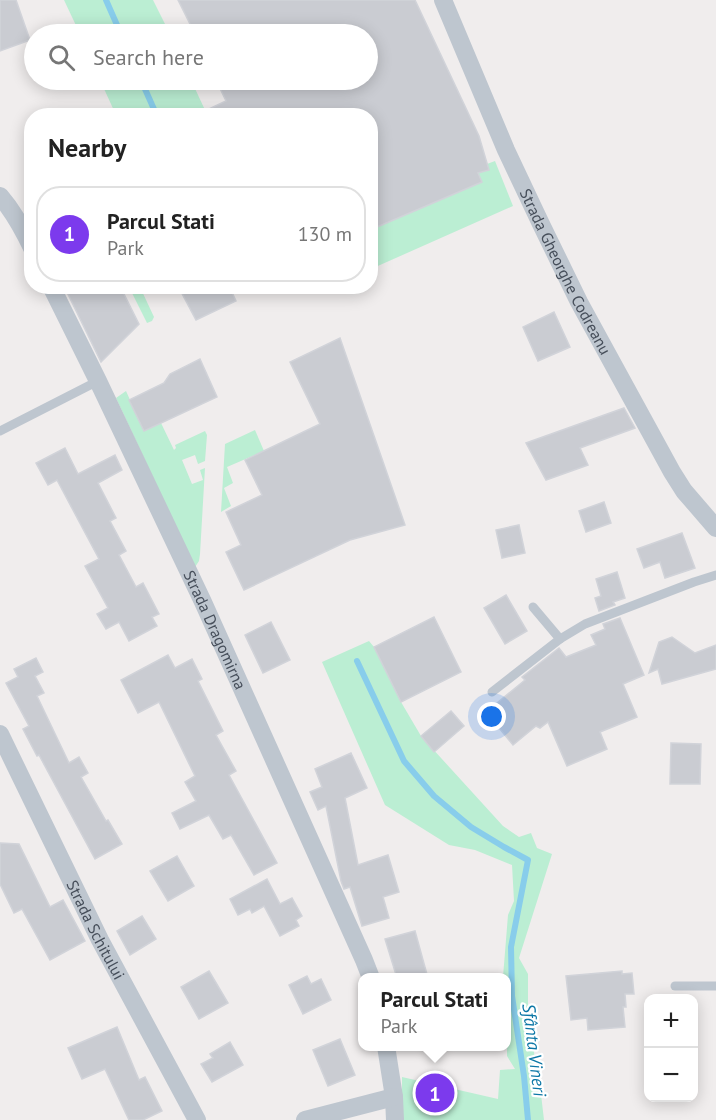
<!DOCTYPE html>
<meta charset="utf-8">
<style>
body{margin:0;font-family:"PT Sans",sans-serif;background:#f2f2f2;color:#222}
.controls{position:absolute;right:18px;bottom:18px;display:grid;overflow:hidden;border-radius:12px;box-shadow:0 3px 15px #0003}
.controls button{width:54px;height:54px;display:grid;place-items:center;padding:0;border:0;border-bottom:2px solid #e0e0e0;background:#fff;color:#222;font:30px sans-serif}
.you{position:absolute;left:492px;top:717px;width:21px;height:21px;margin:-15px;border:4px solid #fff;border-radius:50%;background:#1a73e8;box-shadow:0 0 0 9px #1a73e833}
.badge{display:grid;place-items:center;width:39px;height:39px;border-radius:50%;background:#7c3aed;color:#fff;font-size:20px;font-weight:700}
.pin{position:absolute;translate:-50% -50%;border:3px solid #fff;box-shadow:0 2px 6px #0006}
.popup{position:absolute;left:358px;top:973px;width:153px;height:78px;box-sizing:border-box;display:grid;place-content:center;border-radius:12px;background:#fff;filter:drop-shadow(0 2px 4px #0005);font-size:20px;white-space:nowrap;color:#767676}
.popup b{font-size:22px;color:#222}
.popup::after{content:'';position:absolute;left:50%;top:100%;margin-left:-12px;border:12px solid transparent;border-top-color:#fff}
.list{margin:0;padding:0;list-style:none}
h2{display:flex;justify-content:space-between;align-items:center;height:78px;margin:0;padding:0 24px;font-size:26px}
h2 small{font-size:20px;font-weight:400;color:#767676}
.list li{display:grid;grid-template-columns:39px 1fr auto;gap:18px;align-items:center;box-sizing:border-box;height:96px;margin:0 12px 12px;padding:0 12px;border:2px solid #e0e0e0;border-radius:24px}
.list b{display:block;font-size:22px;white-space:nowrap}
.list p{margin:0;font-size:20px;white-space:nowrap;color:#767676}
.list em{font-size:20px;font-style:normal;color:#767676}
.icon{flex:none;width:33px;height:33px;fill:none;stroke:currentColor;stroke-width:2;stroke-linecap:round;stroke-linejoin:round}
.map{position:relative;flex:none;width:716px;height:1120px;overflow:hidden}
.search{position:absolute;background:#fff;box-shadow:0 3px 15px #0003;left:24px;top:24px;width:354px;height:66px;display:flex;align-items:center;gap:15px;box-sizing:border-box;padding:0 21px;border-radius:33px;color:#767676;font-size:22px}
.panel{position:absolute;background:#fff;box-shadow:0 3px 15px #0003;left:24px;top:108px;width:354px;height:186px;border-radius:24px}
.map>svg:first-child{display:block}
.green{fill:#bbeed3}
.lines{fill:none;stroke-linecap:round;stroke-linejoin:round}
.stream{stroke:#88cdeb;stroke-width:6}
.building{fill:#caccd2;stroke:#d1d3d9;stroke-width:1.5}
.service{stroke:#bec6cf;stroke-width:9}
.minor{stroke:#bec6cf;stroke-width:18}
.labels{text-anchor:middle;stroke-width:4.5;stroke-linejoin:round;paint-order:stroke}
.street-label{font-size:16px;fill:#464e5a;stroke:#fff}
.water-label{font-size:18px;font-style:italic;fill:#0d77a6;stroke:#fff}
</style>
<div class="map">
<svg width="716" height="1120" viewBox="0 0 716 1120">
<rect width="100%" height="100%" fill="#f0eded"/>
<!-- green -->
<g class="green">
<path d="M64,0H153L170,34H80Z"/>
<path d="M100,80H191L205,110L194,115H116Z"/>
<path d="M495,161L513,206L371,269L370,230L482,182L475,166H480L482,172L489,170L487,164Z"/>
<path d="M129,287H140L154,317L152,321L147,323Z"/>
<path d="M126,391L144,431L161,423L174,450L176,448L175,445L205,431L207,435L205,461L198,464L195,455L182,460L192,484L203,480L200,470L205,468L200,554L199,561L195,567L116,398Z"/>
<path d="M255,430L264,451L227,467L233,483L224,488L231,506L221,512L225,444Z"/>
<path d="M369,641L374,647L401,702L421,736L503,826L519,837L531,833L537,848L552,854L519,958L528,974V1004L535,1060H537L544,1120H402V1077L498,1099L500,1070L515,1069L507,1056V978L503,977L508,915L514,901L512,865L475,850L449,845L385,805L322,662Z"/>
</g>
<g class="lines">
<!-- stream -->
<g class="stream">
<path d="M106,0L121,34"/>
<path d="M141,80L157,116"/>
<path d="M357,661L404,761L434,796L471,827L504,847L528,860L511,947L512,996L524,1076L528,1120"/>
</g>
</g>
<!-- building -->
<g class="building">
<path d="M0,0H16L30,40L0,51Z"/>
<path d="M178,0H415L479,136L489,170L478,173L482,182L370,230V116H194L226,101L216,80H368V34H195Z"/>
<path d="M64,286H120L139,324L101,362Z"/>
<path d="M178,286H229L236,301L196,320Z"/>
<path d="M554,312L570,347L538,361L523,327Z"/>
<path d="M340,338L405,525L350,540L244,590L226,552L241,545L226,512L262,495L245,460L320,424L290,362Z"/>
<path d="M200,359L217,397L144,431L129,400L164,383L170,374Z"/>
<path d="M624,408L635,428L580,448L588,465L546,480L526,443Z"/>
<path d="M65,448L78,474L115,455L122,470L98,483L116,518L110,521L126,551L119,555L136,587L143,583L159,614L152,617L157,626L129,641L119,622L106,629L97,614L108,608L85,566L99,559L57,480L48,485L36,463Z"/>
<path d="M604,502L611,523L586,532L579,511Z"/>
<path d="M519,525L525,553L502,558L496,530Z"/>
<path d="M682,533L695,568L665,578L660,562L644,568L637,549Z"/>
<path d="M617,572L625,598L613,602L615,605L599,611L595,598L601,596L596,579Z"/>
<path d="M506,595L527,631L505,644L484,608Z"/>
<path d="M434,617L461,672L401,702L374,647Z"/>
<path d="M620,618L644,675L623,684L637,717L600,732L607,749L567,766L548,722L540,728L536,726L513,745L486,712L525,680L522,677L559,648L566,657L596,645L591,635L605,629L603,624Z"/>
<path d="M271,622L290,660L263,673L245,635Z"/>
<path d="M672,637L695,653L716,645V669L662,684L658,669L649,673L659,642Z"/>
<path d="M168,655L175,668L192,659L202,679L198,681L223,731L216,735L236,771L229,775L277,863L254,875L231,835L223,839L209,815L180,829L172,813L196,801L185,782L195,776L159,702L138,713L121,680Z"/>
<path d="M36,658L43,672L35,676L44,693L37,696L69,763L79,757L88,773L81,777L106,821L108,820L122,844L95,859L39,755L37,756L23,729L29,726L6,683L18,677L14,669Z"/>
<path d="M451,711L464,726L434,752L421,736Z"/>
<path d="M671,743L701,744L700,784H670Z"/>
<path d="M351,753L367,788L345,798L358,865L388,855L399,892L383,897L389,918L362,926L350,887L344,889L341,881L326,806L318,810L310,792L322,787L315,769Z"/>
<path d="M0,843L19,844L50,907L63,900L85,941L50,960L22,909L14,913L0,884Z"/>
<path d="M177,856L194,886L168,901L150,871Z"/>
<path d="M267,879L280,904L292,898L302,916L296,920L299,926L280,936L264,906L252,913L250,909L238,915L230,899Z"/>
<path d="M142,916L156,939L130,955L117,931Z"/>
<path d="M415,931L428,978H397L385,939Z"/>
<path d="M209,971L228,1003L199,1019L181,987Z"/>
<path d="M622,971V974L632,973L634,994H625L626,1007H623L625,1027L588,1030L587,1018L571,1020L566,976Z"/>
<path d="M307,976L311,984L321,979L331,1000L303,1014L289,985Z"/>
<path d="M117,1027L139,1080L145,1077L162,1111L143,1120H129L105,1069L82,1079L68,1048Z"/>
<path d="M340,1039L355,1075L328,1086L313,1050Z"/>
<path d="M230,1042L243,1065L212,1082L201,1064L213,1058L210,1054Z"/>
</g>
<g class="lines">
<!-- service -->
<g class="service">
<path d="M0,431L98,381"/>
<path d="M533,607L560,639"/>
<path d="M492,692L560,639L585,624L694,582L716,575"/>
<path d="M675,986H716"/>
</g>
<!-- minor -->
<g class="minor">
<path id="s1" d="M443,0L506,150L540,222L579,302L672,472L684,491L716,528"/>
<path d="M0,196C13,211 23,229 32,248"/>
<path id="s2" d="M51,286L98,381L203,602L364,960L371,978"/>
<path id="s3" d="M0,734L100,940L197,1120"/>
<path d="M386,1046L394,1097L395,1120"/>
<path d="M305,1120L394,1097"/>
</g>
</g>
<g class="labels">
<!-- street labels -->
<g class="street-label">
<text dy="6" stroke="none"><textPath href="#s1" startOffset="298">Strada Gheorghe Codreanu</textPath></text>
<text dy="6" stroke="none"><textPath href="#s2" startOffset="381">Strada Dragomirna</textPath></text>
<text dy="6" stroke="none"><textPath href="#s3" startOffset="218">Strada Schitului</textPath></text>
</g>
<!-- water labels -->
<g class="water-label">
<text transform="translate(534 1050) rotate(83)" y="6">Sfânta Vineri</text>
</g>
</g>
</svg>
<div class="controls">
<button>+</button>
<button>−</button>
</div>
<div class="you"></div>
<div class="pin badge" style="left:435px;top:1093px">1</div>
<div class="popup"><b>Parcul Stati</b>Park</div>
<div class="search"><svg class="icon" aria-label="search" viewBox="0 0 24 24"><circle cx="10" cy="10" r="6"/><path d="M15 15l6 6"/></svg>Search here</div>
<section class="panel">
<h2>Nearby<small></small></h2>
<ul class="list">
<li><span class="badge">1</span><div><b>Parcul Stati</b><p>Park</p></div><em>130 m</em></li>
</ul>
</section>
</div>
